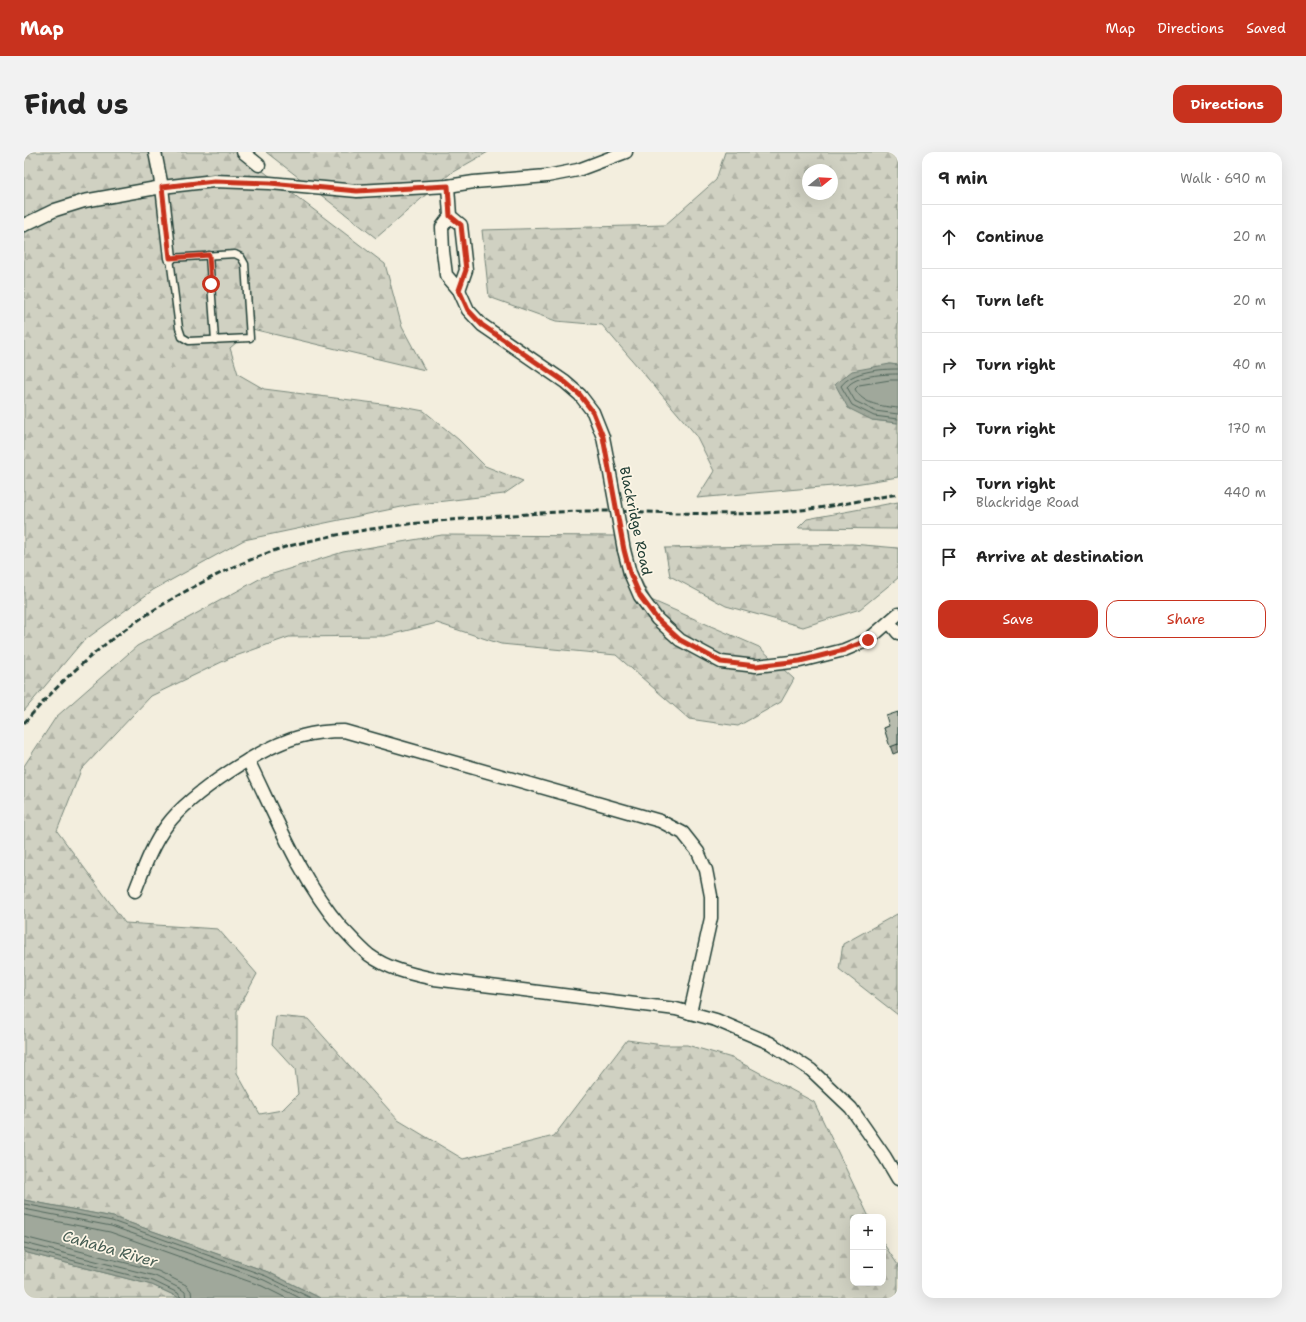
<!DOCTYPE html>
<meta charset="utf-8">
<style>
body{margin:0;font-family:"Shantell Sans",sans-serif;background:#f2f2f2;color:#222}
.controls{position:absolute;right:12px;bottom:12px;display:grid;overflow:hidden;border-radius:8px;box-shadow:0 4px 16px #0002}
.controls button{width:36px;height:36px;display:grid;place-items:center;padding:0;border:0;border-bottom:1px solid #e0e0e0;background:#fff;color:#222;font:20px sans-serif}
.compass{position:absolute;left:778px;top:12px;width:36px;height:36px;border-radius:50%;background:#fff;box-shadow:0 4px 16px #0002;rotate:72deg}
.stop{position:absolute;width:12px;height:12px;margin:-9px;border:3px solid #c8321e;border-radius:50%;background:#fff}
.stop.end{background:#c8321e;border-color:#fff;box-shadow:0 1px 4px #0008}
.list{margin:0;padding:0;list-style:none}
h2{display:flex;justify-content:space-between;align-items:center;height:52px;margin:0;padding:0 16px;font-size:17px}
h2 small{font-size:13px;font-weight:400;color:#767676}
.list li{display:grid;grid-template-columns:26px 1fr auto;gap:12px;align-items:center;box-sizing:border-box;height:64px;padding:0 16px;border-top:1px solid #e0e0e0}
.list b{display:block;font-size:15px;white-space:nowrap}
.list p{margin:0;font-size:13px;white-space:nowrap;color:#767676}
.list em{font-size:13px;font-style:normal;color:#767676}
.actions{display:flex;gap:8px;padding:12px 16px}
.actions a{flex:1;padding:9px 0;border:1px solid #c8321e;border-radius:12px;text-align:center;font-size:14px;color:#c8321e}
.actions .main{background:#c8321e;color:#fff}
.icon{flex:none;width:22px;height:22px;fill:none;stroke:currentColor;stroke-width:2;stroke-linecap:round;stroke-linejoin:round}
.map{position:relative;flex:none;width:874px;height:1146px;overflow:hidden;border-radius:12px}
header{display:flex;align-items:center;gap:24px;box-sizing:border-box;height:56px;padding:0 20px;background:#c8321e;color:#fff}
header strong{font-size:19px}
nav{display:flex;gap:22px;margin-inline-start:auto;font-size:14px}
.intro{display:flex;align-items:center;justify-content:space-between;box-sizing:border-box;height:96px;padding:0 24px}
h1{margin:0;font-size:28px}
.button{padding:10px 18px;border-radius:12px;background:#c8321e;color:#fff;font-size:14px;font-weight:700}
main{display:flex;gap:24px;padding:0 24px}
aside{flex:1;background:#fff;border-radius:12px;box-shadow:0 4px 16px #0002}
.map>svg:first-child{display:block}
.forest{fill:url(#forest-firs);stroke:#78877b;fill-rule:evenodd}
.water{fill:#a0a89b;stroke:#6c7d72}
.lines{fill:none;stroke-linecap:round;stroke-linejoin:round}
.shore{stroke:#53685d;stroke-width:1}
.service-casing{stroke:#1f3d34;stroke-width:9}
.minor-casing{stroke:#1f3d34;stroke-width:15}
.service{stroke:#fcf5e5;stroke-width:6}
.minor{stroke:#fcf5e5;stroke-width:12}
.rail{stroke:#1f3d34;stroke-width:3;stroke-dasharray:6 3;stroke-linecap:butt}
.minor-bridge-casing{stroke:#1f3d34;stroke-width:15;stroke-linecap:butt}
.minor-bridge{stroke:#fcf5e5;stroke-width:12}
.wall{fill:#9ea296;stroke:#1f3d34}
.building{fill:#b8bcae;stroke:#1f3d34}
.route{stroke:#c8321e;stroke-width:5}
.labels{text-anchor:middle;stroke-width:3.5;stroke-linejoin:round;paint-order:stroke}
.street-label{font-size:14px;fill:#1f3d34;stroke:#fcf5e5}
.water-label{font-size:15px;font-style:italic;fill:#465d53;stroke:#fcf5e5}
</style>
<header>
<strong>Map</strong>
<nav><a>Map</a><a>Directions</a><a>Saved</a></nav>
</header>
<div class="intro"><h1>Find us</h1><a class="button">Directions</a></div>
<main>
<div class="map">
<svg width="874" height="1146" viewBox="0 0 874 1146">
<defs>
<pattern id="forest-firs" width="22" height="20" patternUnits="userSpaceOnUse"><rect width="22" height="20" fill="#d0d1c2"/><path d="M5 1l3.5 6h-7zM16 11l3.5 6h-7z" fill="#b2b4a7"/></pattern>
</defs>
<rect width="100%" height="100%" fill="#f3eede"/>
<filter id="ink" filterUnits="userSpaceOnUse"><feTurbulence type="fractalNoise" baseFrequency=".025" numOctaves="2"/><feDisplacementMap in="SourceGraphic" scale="8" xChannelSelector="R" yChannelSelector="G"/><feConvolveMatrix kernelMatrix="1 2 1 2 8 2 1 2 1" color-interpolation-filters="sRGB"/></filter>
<g filter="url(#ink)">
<!-- forest -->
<g class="forest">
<path d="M0,0H214L361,112L378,175L401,218L228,177L206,196L214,222L240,237L374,254L400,259L435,288L461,314L499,329L480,342L387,353L220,388L129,438L58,490L0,559Z"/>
<path d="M242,0H464L427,21L352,86Z"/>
<path d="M701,0H874V213L865,212L848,268L874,271V325L831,332L673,346L690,319L672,283L578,173L532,169L465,145L458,78L641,73L692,28ZM784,18H808V42H784Z"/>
<path d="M874,350V377L774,376L783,367Z"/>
<path d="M418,383L595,384L627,448L735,495L770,527L757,550L714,574L665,567L592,503L477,492L413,471L361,484L265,485L206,506L127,544L57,618L33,679L101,771L194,777L233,822L213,859V921L236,962L258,958L274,942L271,917L248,892L252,864L284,867L374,968L439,1007L530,984L603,888L639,893H663L708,906L790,950L845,1065H829V1131H859V1091L874,1113V1146H296L244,1120L89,1065L0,1048V614L32,565L113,494L239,425L319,400Z"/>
<path d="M828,392L874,396V426L836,457L779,475L702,454L646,424L641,396Z"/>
<path d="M873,762L874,763V863L815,817L819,792Z"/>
<path d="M0,1100L128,1133L156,1146H0Z"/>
</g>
<!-- water -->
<g class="water">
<path d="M866,212L874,213V271L848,268L824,256L811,232L828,219Z"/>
<path d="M0,1048L89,1065L244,1120L296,1146H156L128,1133L0,1100Z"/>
</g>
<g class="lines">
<!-- shore -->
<g class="shore">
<path d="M874,217C856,217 828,219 817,234L828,253L850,264L874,267"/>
<path d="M874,222C860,222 832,223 823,235L831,249L851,259L874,262"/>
<path d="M874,228H866L835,233L831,237C839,253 858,254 874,256"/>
<path d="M0,1052L88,1069L242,1124L287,1146"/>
<path d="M0,1057L87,1074L240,1128L276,1146"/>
<path d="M0,1063L86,1080L238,1134L262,1146"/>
<path d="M0,1085L134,1119L162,1133L167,1139L168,1146"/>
<path d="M0,1091L131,1124L157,1137L161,1140L162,1146"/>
<path d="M0,1096L129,1129L154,1141L157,1146"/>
</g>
<!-- service casing -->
<g class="service-casing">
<g id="service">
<path d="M211,102L217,105L221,112L226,186L165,189L158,185L155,176L146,106Z"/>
<path d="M185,103L191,188"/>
</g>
</g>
<!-- minor casing -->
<g class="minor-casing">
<g id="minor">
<path d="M131,0L138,35L146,106"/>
<path d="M219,0L235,13"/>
<path d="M424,34L426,64L418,75L419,99L422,123L435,138L444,158L458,173L541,230L556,243L569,260L579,285L585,316"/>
<path d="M426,64L437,73L442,118L435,138"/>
<path d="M0,73L31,58L60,49L138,35L190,29L246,31L333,39L424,34L450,30L523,24L554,18L602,0"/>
<path d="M600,398L606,421L616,444L633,467L656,488L697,510L732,514L776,509L820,498L844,488L874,462"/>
<path d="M865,470L874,481"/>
<path d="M224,608C252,665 276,727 317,775C326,784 335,795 345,803C364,817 387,822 410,827L652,857L692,868L746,891L787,918L827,956L861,1005L874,1027"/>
<path d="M111,739C120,716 128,693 143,673C167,641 238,594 278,584C292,580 306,579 320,579L636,669L659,681L674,700L682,718L687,744V766L666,861"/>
</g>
</g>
<!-- service -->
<use href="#service" class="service"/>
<!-- minor -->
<use href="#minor" class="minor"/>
<!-- rail -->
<path class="rail" d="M0,571C19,550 38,529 59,511C113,463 182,424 249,399C260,395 273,392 285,389C340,376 396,370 453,366C492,363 531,359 570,359C639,359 708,366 777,358C809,355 842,347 874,342"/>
<!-- minor-bridge casing -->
<g class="minor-bridge-casing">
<path id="minor-bridge" d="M585,316L600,398"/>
</g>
<!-- minor-bridge -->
<use href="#minor-bridge" class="minor-bridge"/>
</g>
<!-- wall -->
<path class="wall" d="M874,560V600L869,602L860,576L865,574Z"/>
<!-- building -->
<path class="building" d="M874,560V593V592L866,595L860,576L865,574L862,564Z"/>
</g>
<g class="lines" filter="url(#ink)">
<!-- route -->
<path class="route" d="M187,132L185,103L146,106L138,35L190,29L246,31L333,39L424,34L426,64L437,73L442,118L435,138L444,158L458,173L541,230L556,243L569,260L579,285L600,398L606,421L616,444L633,467L656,488L697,510L732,514L776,509L820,498L844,488"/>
</g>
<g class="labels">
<!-- street labels -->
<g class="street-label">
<text transform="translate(612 369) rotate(78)" y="5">Blackridge Road</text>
</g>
<!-- water labels -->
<g class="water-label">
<text transform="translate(86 1097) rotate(16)" y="5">Cahaba River</text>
</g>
</g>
</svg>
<div class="controls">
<button>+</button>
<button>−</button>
</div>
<svg class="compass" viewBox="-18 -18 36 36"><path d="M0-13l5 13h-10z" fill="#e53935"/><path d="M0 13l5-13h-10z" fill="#767676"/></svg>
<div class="stop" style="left:187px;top:132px"></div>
<div class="stop end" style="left:844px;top:488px"></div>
</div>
<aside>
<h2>9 min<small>Walk · 690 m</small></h2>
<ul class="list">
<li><svg class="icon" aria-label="ahead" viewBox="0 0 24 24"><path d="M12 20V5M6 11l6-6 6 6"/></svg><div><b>Continue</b></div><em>20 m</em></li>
<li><svg class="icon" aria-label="left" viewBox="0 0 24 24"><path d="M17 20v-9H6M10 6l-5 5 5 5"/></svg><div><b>Turn left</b></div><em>20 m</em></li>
<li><svg class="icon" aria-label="right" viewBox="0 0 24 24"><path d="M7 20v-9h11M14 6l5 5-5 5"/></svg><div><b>Turn right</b></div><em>40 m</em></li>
<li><svg class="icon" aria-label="right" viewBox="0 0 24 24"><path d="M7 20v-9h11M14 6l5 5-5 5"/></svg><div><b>Turn right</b></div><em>170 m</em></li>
<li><svg class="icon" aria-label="right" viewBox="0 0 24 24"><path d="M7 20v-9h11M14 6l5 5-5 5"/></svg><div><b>Turn right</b><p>Blackridge Road</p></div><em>440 m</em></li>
<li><svg class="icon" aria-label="arrive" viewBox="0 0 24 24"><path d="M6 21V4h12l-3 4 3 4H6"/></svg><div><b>Arrive at destination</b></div></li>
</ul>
<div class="actions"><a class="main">Save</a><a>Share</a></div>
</aside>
</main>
